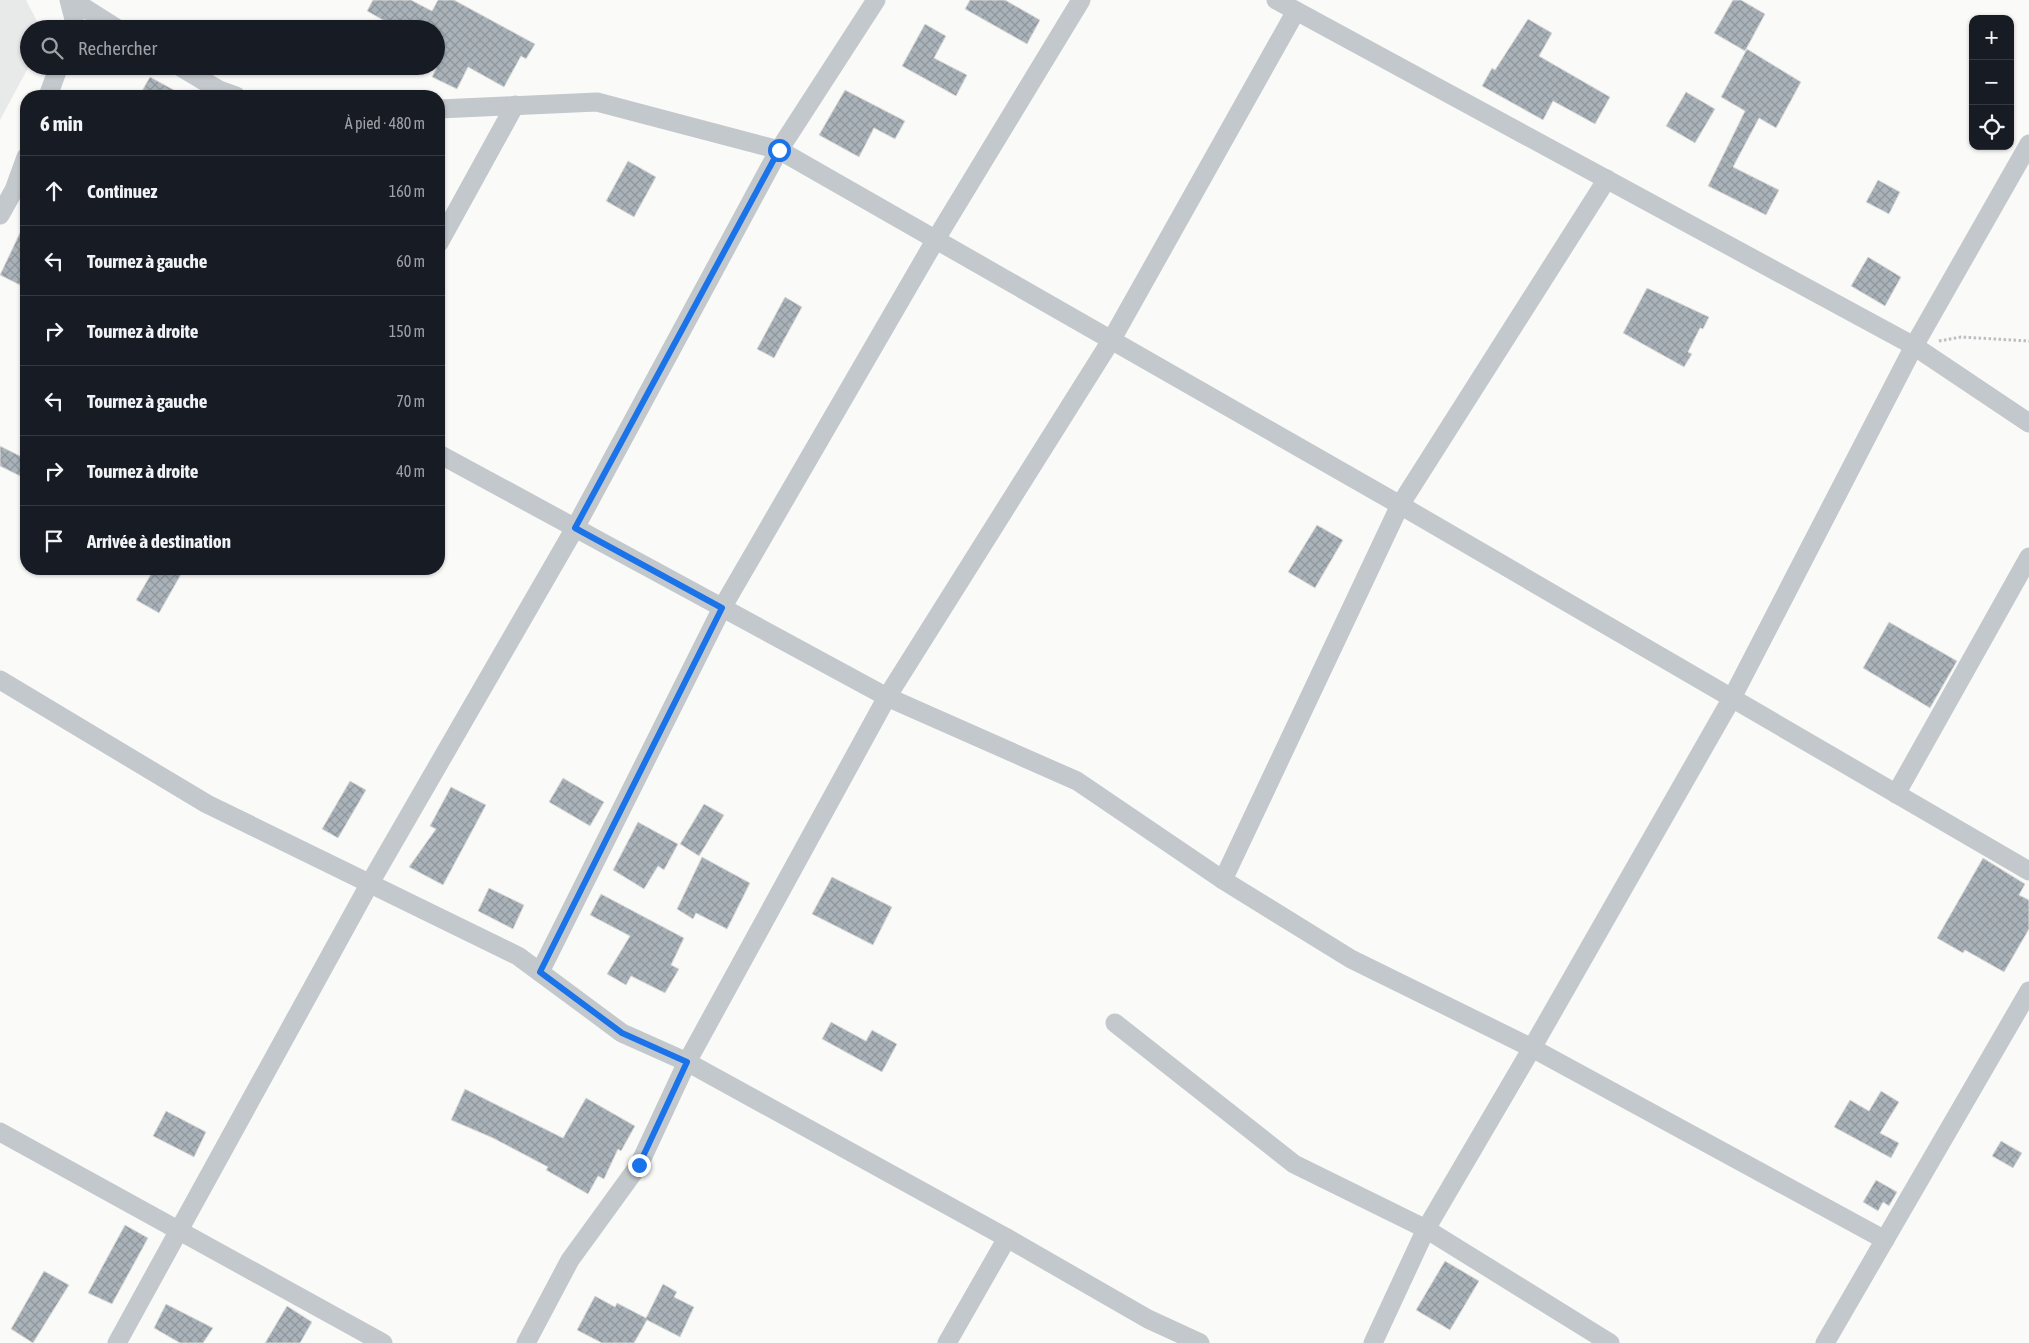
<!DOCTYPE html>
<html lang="fr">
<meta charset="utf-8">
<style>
body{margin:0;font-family:"Asap Condensed",sans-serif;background:#20242c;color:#f1f3f6}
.controls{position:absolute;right:15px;top:15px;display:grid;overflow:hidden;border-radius:10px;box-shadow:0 1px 4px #0004}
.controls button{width:45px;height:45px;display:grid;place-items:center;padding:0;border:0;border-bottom:1px solid #363941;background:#171b24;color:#f1f3f6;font:25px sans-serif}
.stop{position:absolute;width:15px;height:15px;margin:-11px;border:4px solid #1a73e8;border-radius:50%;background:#fff}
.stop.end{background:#1a73e8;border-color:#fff;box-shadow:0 1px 5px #0008}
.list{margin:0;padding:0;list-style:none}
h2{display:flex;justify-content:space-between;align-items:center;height:65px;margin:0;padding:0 20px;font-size:21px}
h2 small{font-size:16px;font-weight:400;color:#9ea1a6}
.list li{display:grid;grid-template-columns:32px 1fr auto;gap:15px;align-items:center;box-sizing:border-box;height:70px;padding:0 20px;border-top:1px solid #363941}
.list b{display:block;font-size:19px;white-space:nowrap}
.list em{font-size:16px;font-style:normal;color:#9ea1a6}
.icon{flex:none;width:28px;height:28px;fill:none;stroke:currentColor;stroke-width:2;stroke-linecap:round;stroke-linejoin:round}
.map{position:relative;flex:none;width:2029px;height:1343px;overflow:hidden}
.search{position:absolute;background:#171b24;box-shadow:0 1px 4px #0004;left:20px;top:20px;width:425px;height:55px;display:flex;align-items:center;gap:12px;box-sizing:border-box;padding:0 18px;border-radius:28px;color:#9ea1a6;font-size:19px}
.panel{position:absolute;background:#171b24;box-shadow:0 1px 4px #0004;left:20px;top:90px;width:425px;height:485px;border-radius:20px}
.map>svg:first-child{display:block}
.built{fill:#e8e9e9}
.building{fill:url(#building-cross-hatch);stroke:#dcdcda}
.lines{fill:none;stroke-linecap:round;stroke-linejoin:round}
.path{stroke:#bbbfc2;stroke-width:3;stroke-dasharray:2.5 2.5;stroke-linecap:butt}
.street{stroke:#c3c8cc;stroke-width:19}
.route{stroke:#1a73e8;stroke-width:6}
</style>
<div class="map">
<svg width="2029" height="1343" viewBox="0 0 2029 1343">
<defs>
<pattern id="building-cross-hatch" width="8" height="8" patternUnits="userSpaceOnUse" patternTransform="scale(1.25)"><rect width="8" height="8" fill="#aab3b9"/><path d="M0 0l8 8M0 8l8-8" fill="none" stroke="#8e969c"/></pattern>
</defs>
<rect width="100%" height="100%" fill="#fafaf8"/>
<!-- built -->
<path class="built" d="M0,0H26L41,29H29V66L0,120Z"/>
<!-- building -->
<g class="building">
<path d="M373,0H411L432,11L438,0H454L535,44L526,59L521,56L504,87L468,67L457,89L432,77L443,55L436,51V29H399L367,11Z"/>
<path d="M970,0H1005L1040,20L1027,44L965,9Z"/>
<path d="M1733,0H1741L1765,14L1745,51L1714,33Z"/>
<path d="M1528,19L1552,33L1539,56L1610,97L1595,124L1553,101L1543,120L1482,86L1492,68L1495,70Z"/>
<path d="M925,24L946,36L934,58L967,75L956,96L902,66Z"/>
<path d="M1747,49L1801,82L1776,128L1759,118L1733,167L1779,190L1766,215L1708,186L1745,111L1721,97Z"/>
<path d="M150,77L185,96H139Z"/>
<path d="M845,90L905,121L895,139L874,128L859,157L819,135Z"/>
<path d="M1686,92L1715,109L1695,143L1666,126Z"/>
<path d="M628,161L656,177L634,217L606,201Z"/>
<path d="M1878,180L1900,192L1889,214L1866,202Z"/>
<path d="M26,220V288L0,275Z"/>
<path d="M1868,257L1901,277L1885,306L1851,286Z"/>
<path d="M1647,288L1709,317L1703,329L1700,328L1688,352L1692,354L1684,367L1623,333Z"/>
<path d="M785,297L802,307L774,358L757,349Z"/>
<path d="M0,446L26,459V479L0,466Z"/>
<path d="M1317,525L1343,540L1315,588L1288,572Z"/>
<path d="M154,569H184L159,613L136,600Z"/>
<path d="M1889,622L1957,661L1930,708L1863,668Z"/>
<path d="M563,778L604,802L590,826L549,802Z"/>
<path d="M350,781L366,790L338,838L322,829Z"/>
<path d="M451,787L486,805L443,885L409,867L436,829L430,826Z"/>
<path d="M704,804L724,815L699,856L680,844Z"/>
<path d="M638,822L678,844L664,870L658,866L644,889L613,870Z"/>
<path d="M702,857L750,883L727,929L696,913L693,919L677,909Z"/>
<path d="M1983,858L2025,884L2019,895L2029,900V929L2004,972L1965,950L1963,953L1937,938Z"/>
<path d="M832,877L892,907L873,945L812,914Z"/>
<path d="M489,888L524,905L513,929L478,911Z"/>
<path d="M601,894L684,938L671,965L679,969L665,993L631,976L626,985L607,974L630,936L590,915Z"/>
<path d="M831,1022L866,1041L872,1030L897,1044L882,1072L822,1039Z"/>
<path d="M465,1089L563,1138L586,1098L635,1126L621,1151L618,1149L604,1179L598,1176L588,1194L546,1170L548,1167L493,1138L451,1120Z"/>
<path d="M1881,1091L1899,1102L1880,1133L1899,1143L1891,1158L1834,1127L1850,1100L1869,1111Z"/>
<path d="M166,1111L206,1132L194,1157L153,1136Z"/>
<path d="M2001,1141L2022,1153L2013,1168L1992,1156Z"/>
<path d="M1876,1180L1897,1192L1889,1206L1883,1202L1878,1211L1863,1202Z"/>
<path d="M125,1225L148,1238L112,1304L88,1293Z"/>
<path d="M1445,1261L1479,1281L1450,1330L1416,1310Z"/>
<path d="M44,1271L69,1285L33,1343L11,1329Z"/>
<path d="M663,1284L677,1292L674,1297L694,1307L680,1337L647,1320L634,1343H602L577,1330L595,1296L615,1307L617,1303L646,1318Z"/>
<path d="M166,1304L213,1328L203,1343H180L154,1328Z"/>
<path d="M287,1306L312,1322L300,1343H265Z"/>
</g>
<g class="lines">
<!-- path -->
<path class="path" d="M1939,341L1961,337L2029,341"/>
<!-- street -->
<g class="street">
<path d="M69,0L75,23L73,29"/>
<path d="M72,0L118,29"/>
<path d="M1276,0L1914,346L2029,423"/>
<path d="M179,66L219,90L236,96"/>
<path d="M48,96L59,66"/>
<path d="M439,109L597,102L779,150L1400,505L2029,871"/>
<path d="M0,215L14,190L26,157"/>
<path d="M439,243L515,105"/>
<path d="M439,454L887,697L1077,781L1223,880L1351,959L1532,1048L1885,1240"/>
<path d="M0,680L207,804L518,956L622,1033L687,1062L1007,1238L1148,1319L1200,1343"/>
<path d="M1896,794L2029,557"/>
<path d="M1223,880L1400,505L1607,179"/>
<path d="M540,972L722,608L936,239L1081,0"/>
<path d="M1115,1023L1294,1164L1426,1229L1610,1343"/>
<path d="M0,1132L383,1343"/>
<path d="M117,1343L370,883L575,528L779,150L876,0"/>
<path d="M526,1343L570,1260L639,1165L687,1062L887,697L1112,339L1296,11"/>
<path d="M947,1343L1007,1238"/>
<path d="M1373,1343L1426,1229L1532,1048L1732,698L1914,346L2029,144"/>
<path d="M1825,1343L2029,991"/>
</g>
</g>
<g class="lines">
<!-- route -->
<path class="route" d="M639,1165L687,1062L622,1033L540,972L722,608L575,528L779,150"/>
</g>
</svg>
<div class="controls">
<button>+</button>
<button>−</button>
<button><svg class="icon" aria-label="locate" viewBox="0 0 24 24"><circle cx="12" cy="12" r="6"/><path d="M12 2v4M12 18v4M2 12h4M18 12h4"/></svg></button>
</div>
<div class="stop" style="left:779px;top:150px"></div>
<div class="stop end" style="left:639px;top:1165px"></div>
<div class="search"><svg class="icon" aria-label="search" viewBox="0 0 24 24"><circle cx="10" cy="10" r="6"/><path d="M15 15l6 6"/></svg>Rechercher</div>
<section class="panel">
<h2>6 min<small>À pied · 480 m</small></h2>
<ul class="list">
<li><svg class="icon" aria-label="ahead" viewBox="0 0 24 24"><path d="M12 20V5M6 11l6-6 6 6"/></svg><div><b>Continuez</b></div><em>160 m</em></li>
<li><svg class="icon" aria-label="left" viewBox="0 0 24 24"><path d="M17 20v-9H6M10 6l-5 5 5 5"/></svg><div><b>Tournez à gauche</b></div><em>60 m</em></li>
<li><svg class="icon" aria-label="right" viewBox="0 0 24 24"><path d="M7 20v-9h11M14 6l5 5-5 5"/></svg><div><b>Tournez à droite</b></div><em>150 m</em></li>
<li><svg class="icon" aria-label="left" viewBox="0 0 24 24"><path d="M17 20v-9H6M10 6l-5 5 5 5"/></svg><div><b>Tournez à gauche</b></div><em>70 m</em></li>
<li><svg class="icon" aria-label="right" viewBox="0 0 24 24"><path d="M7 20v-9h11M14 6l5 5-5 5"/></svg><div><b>Tournez à droite</b></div><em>40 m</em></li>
<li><svg class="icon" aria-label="arrive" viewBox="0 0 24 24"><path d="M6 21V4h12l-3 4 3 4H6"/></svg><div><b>Arrivée à destination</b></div></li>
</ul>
</section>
</div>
